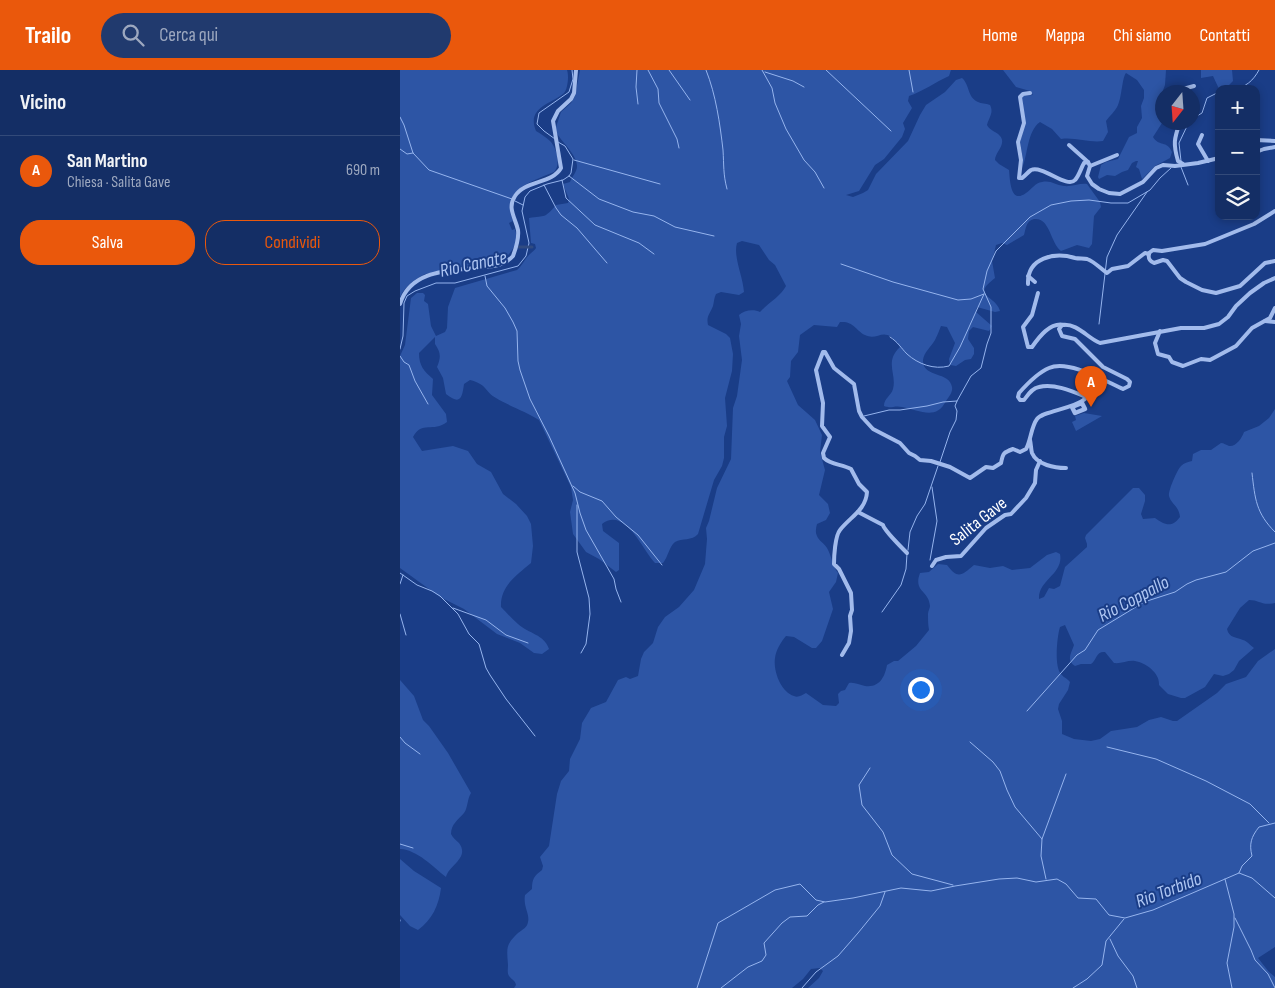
<!DOCTYPE html>
<html lang="it">
<meta charset="utf-8">
<style>
body{margin:0;font-family:"Sofia Sans Condensed",sans-serif;background:#213a6e;color:#f1f3f6}
.controls{position:absolute;right:15px;top:15px;display:grid;overflow:hidden;border-radius:10px;box-shadow:0 2px 8px #0003}
.controls button{width:45px;height:45px;display:grid;place-items:center;padding:0;border:0;border-bottom:1px solid #334a79;background:#142e65;color:#f1f3f6;font:25px sans-serif}
.compass{position:absolute;left:755px;top:15px;width:45px;height:45px;border-radius:50%;background:#142e65;box-shadow:0 2px 8px #0003;rotate:197deg}
.you{position:absolute;left:520px;top:619px;width:18px;height:18px;margin:-12px;border:4px solid #fff;border-radius:50%;background:#1a73e8;box-shadow:0 0 0 8px #1a73e833}
.badge{display:grid;place-items:center;width:32px;height:32px;border-radius:50%;background:#ea580c;color:#fff;font-size:16px;font-weight:700}
.pin{position:absolute;translate:-50% -41px;filter:drop-shadow(0 1px 2px #0008)}
.pin::after{content:'';position:absolute;top:26px;width:18px;height:15px;background:inherit;clip-path:polygon(0 0,100% 0,50% 100%)}
.list{margin:0;padding:0;list-style:none}
h2{display:flex;justify-content:space-between;align-items:center;height:65px;margin:0;padding:0 20px;font-size:21px}
h2 small{font-size:16px;font-weight:400;color:#9da8bf}
.list li{display:grid;grid-template-columns:32px 1fr auto;gap:15px;align-items:center;box-sizing:border-box;height:70px;padding:0 20px;border-top:1px solid #334a79}
.list b{display:block;font-size:19px;white-space:nowrap}
.list p{margin:0;font-size:16px;white-space:nowrap;color:#9da8bf}
.list em{font-size:16px;font-style:normal;color:#9da8bf}
.actions{display:flex;gap:10px;padding:15px 20px}
.actions a{flex:1;padding:11px 0;border:1px solid #ea580c;border-radius:20px;text-align:center;font-size:18px;color:#ea580c}
.actions .main{background:#ea580c;color:#fff}
.icon{flex:none;width:28px;height:28px;fill:none;stroke:currentColor;stroke-width:2;stroke-linecap:round;stroke-linejoin:round}
.map{position:relative;flex:none;width:875px;height:918px;overflow:hidden}
header{display:flex;align-items:center;gap:30px;box-sizing:border-box;height:70px;padding:0 25px;background:#ea580c;color:#fff}
header strong{font-size:24px}
nav{display:flex;gap:28px;margin-inline-start:auto;font-size:18px}
.search{width:350px;height:45px;background:#213a6e;display:flex;align-items:center;gap:12px;box-sizing:border-box;padding:0 18px;border-radius:28px;color:#9da8bf;font-size:19px}
main{display:flex}
aside{flex:1;background:#142e65}
.map>svg:first-child{display:block}
.green{fill:#2d55a5}
.lines{fill:none;stroke-linecap:round;stroke-linejoin:round}
.stream{stroke:#95b4ee;stroke-width:1}
.canal{stroke:#304b81;stroke-width:3}
.minor{stroke:#a2bbec;stroke-width:4}
.tertiary{stroke:#a2bbec;stroke-width:4.5}
.labels{text-anchor:middle;stroke-width:4;stroke-linejoin:round;paint-order:stroke}
.street-label{font-size:18px;fill:#fff;stroke:#1a3d87}
.water-label{font-size:19px;font-style:italic;fill:#aec6f3;stroke:#1a3d87}
</style>
<header>
<strong>Trailo</strong>
<div class="search"><svg class="icon" aria-label="search" viewBox="0 0 24 24"><circle cx="10" cy="10" r="6"/><path d="M15 15l6 6"/></svg>Cerca qui</div>
<nav><a>Home</a><a>Mappa</a><a>Chi siamo</a><a>Contatti</a></nav>
</header>
<main>
<aside>
<h2>Vicino<small></small></h2>
<ul class="list">
<li><span class="badge">A</span><div><b>San Martino</b><p>Chiesa · Salita Gave</p></div><em>690 m</em></li>
</ul>
<div class="actions"><a class="main">Salva</a><a>Condividi</a></div>
</aside>
<div class="map">
<svg width="875" height="918" viewBox="0 0 875 918">
<rect width="100%" height="100%" fill="#1a3d87"/>
<!-- green -->
<g class="green">
<path d="M0,0H167C169,5 168,19 164,23C152,34 126,37 136,61C141,64 146,67 150,71C157,78 161,95 154,102C131,112 100,119 113,151L109,153L112,160L115,159C120,174 109,188 96,193L25,204C15,209 5,216 0,227Z"/>
<path d="M180,0H551L549,6C535,12 524,21 509,26L508,31L512,38L503,53L505,59L502,67L484,89L475,95L459,121L446,125L453,127L463,123L468,120L476,104L508,71L520,45L526,35L545,22L556,10L562,8C570,15 567,27 578,32C581,34 586,33 590,35C594,43 589,47 587,55C590,61 596,61 600,66C607,74 595,82 595,90L599,94L609,100C610,109 610,135 626,123C632,119 635,113 642,112C651,110 655,115 664,116C671,117 680,113 687,114L700,132L701,137L694,146L692,174L689,178L677,175L661,181C650,172 650,147 634,149C626,151 626,158 624,165L607,175L602,173L596,175L592,191L595,208C570,227 596,225 600,241L595,242L577,237L576,242L592,256L589,261L573,257L569,261L568,269L574,278V284L571,289L565,290L556,296L550,295L549,289L555,273L547,257L541,256C539,261 537,266 535,270C531,277 524,282 523,290C522,308 550,301 552,317C553,322 549,327 546,331C536,351 519,340 502,337C495,335 490,339 484,336C484,328 491,326 493,319C497,304 484,292 500,277C484,253 479,272 465,265C455,260 454,251 440,252L437,257L414,255L400,265L398,282L391,291L390,307L387,311L398,335L415,350L422,365L420,382L425,400L419,425L428,434L430,443L426,450L417,454C416,458 415,462 417,466C419,471 424,473 427,478C432,487 432,495 438,503L436,512L429,522L433,539L422,571L416,578H412L394,567L386,566C381,572 376,580 375,588C373,601 381,622 394,626C398,628 402,625 406,623L423,635L436,636L439,633L438,624L441,621L445,620L449,613C455,612 459,615 465,616C480,618 485,606 487,595L494,591H498L516,576L529,560C528,555 528,549 528,544C528,541 530,538 530,536C529,520 513,522 520,503L529,502L538,494L547,495C558,510 562,505 574,495L590,498L603,496L612,500L630,498L647,485L656,482L660,484C664,504 638,510 639,529L644,527L649,518L654,519L660,516L665,497L687,477V474L685,468L686,465L733,418H739L745,425V431L741,444L743,449L755,448C764,454 771,459 780,447C779,436 771,434 769,426C768,421 777,400 781,396C784,393 788,392 792,391L793,384L801,380H811L821,373C824,373 826,375 829,376C836,377 842,368 844,362L859,356L869,348L875,339V533C861,536 860,530 849,530L840,538L827,559C829,568 836,567 843,570C847,571 850,575 854,578L839,591L834,600L829,604L823,606L814,604L805,617L785,628H781L768,624L759,615C760,603 746,593 735,591C728,590 721,594 714,593L705,582C696,581 697,590 691,594H681L675,596C666,590 671,584 674,575L665,555L660,557C657,567 654,597 661,604C664,608 667,608 670,612L668,620L659,634L658,639L662,651V664L674,669L691,671L700,669L711,661L737,657L749,650L761,647L773,651H777L817,623L826,614L846,607L858,591L875,579V877L858,888L869,902L875,907V918H408L419,908L423,901L420,898L411,899L403,909L392,918H114L116,915C115,910 112,910 109,906C107,903 108,898 108,895C107,879 105,875 118,863C123,859 127,858 128,852C130,844 123,837 125,825L132,819C132,809 134,806 142,800L143,796L140,787L149,776L157,724L161,711L169,701L170,689L180,669L182,653L191,638L206,632L218,610L226,607L230,609L238,606L241,589L244,582L253,573L258,557L265,547L279,537L294,520L305,494L307,469L306,458L309,451L317,418L331,389L333,338L337,326L342,290L339,266L341,254L339,245C344,240 354,239 360,242C368,233 381,226 386,216L375,195L369,190L359,175L342,171L337,173C333,187 343,206 344,222L339,225L321,222L316,224C314,228 314,232 313,236C310,244 306,246 308,255L326,264L330,268L333,284L332,301L325,328L327,356L324,367V388L322,396L314,410L298,464C292,471 282,468 275,472C269,477 268,487 263,493H255C243,481 225,436 202,454L203,461L219,473V500L216,502L199,489L186,482L173,464L170,442L173,430L171,417L139,350C127,342 109,336 96,328C85,322 87,314 70,310L64,314C62,329 60,335 46,324L43,308L37,297C41,287 41,283 35,274V267L19,283C19,296 24,301 33,309L32,325L46,344L47,352C33,363 22,350 13,367L22,381L53,376L68,381L77,394L91,402L103,424L116,434L127,446L131,454L133,476L131,493C117,505 100,516 101,537C107,543 112,549 118,554C129,564 144,564 149,579L142,584L134,583L120,573L97,564L64,539L40,527L0,498V286L5,275L11,228L17,223H23L25,225L24,231L28,234L31,256L36,266L45,262L47,258L48,237L55,218L117,200C123,195 125,188 130,184C132,182 135,180 136,178L135,174L131,173L129,148C146,145 144,149 156,135L168,133L169,129L163,114L170,112C172,107 177,101 177,97C178,85 160,71 155,60L161,42L171,33L175,26Z"/>
<path d="M603,0H766L765,15L758,34L762,53L753,67C759,77 767,70 772,82L770,88L755,96L742,109L739,99L736,97L738,91H736L732,93L728,100L722,102L715,106L707,105L699,109L698,107L701,95L706,92L718,89L729,67L737,63V57L742,48L741,36L744,28V20L737,10L726,3C722,8 722,26 718,35C715,42 710,45 706,51L708,62L703,71C690,73 675,67 661,69L652,59L640,52C627,61 628,85 622,98L623,90L620,72L623,61L622,27L623,26L633,25L630,21L616,17Z"/>
<path d="M801,0H832L833,11L826,18L819,19L813,6L801,8Z"/>
<path d="M684,343L702,346L676,361L672,352L676,350L675,346Z"/>
<path d="M0,610L14,626L23,650L29,656L48,683L71,723C67,729 68,738 64,743C58,750 51,754 51,764C53,768 56,770 59,773C70,788 49,795 46,807C33,797 18,780 0,779Z"/>
<path d="M0,789L14,801L41,818C39,835 32,850 18,860L10,856L0,845Z"/>
</g>
<g class="lines">
<!-- stream -->
<g class="stream">
<path d="M237,0L236,17L238,34"/>
<path d="M248,0L258,19L259,33L277,69L279,78"/>
<path d="M269,0L290,30"/>
<path d="M306,0C316,25 320,54 323,80C324,95 323,104 327,119"/>
<path d="M362,0L372,18L375,33L386,59L404,90L415,102L424,118"/>
<path d="M426,0L491,61"/>
<path d="M509,0L513,22"/>
<path d="M365,2L393,11L404,17"/>
<path d="M834,19C846,17 853,11 859,0"/>
<path d="M0,47L4,55L13,83L29,100L112,129"/>
<path d="M792,49L802,43L807,28L819,22"/>
<path d="M155,69L144,61L137,54L139,43L169,22L173,9L172,0"/>
<path d="M0,79L7,84L13,83"/>
<path d="M174,90L260,114"/>
<path d="M781,91L779,73L789,52"/>
<path d="M781,97L788,115"/>
<path d="M169,106L199,129L233,142L254,146L275,157L314,166"/>
<path d="M162,110L166,128L195,155L239,173L254,184"/>
<path d="M144,115L156,138L161,145L177,158L207,193"/>
<path d="M115,131L123,135"/>
<path d="M441,194L493,212L558,230L571,229L584,224"/>
<path d="M85,206L87,216L105,238L113,252L117,261L118,291L120,300L130,329L149,366L175,423L180,443L186,460L214,509L216,519L221,532"/>
<path d="M699,254L707,187L717,165L747,122"/>
<path d="M490,267C498,272 501,278 507,284C518,294 534,300 549,296L560,277L584,224"/>
<path d="M0,279L3,266L4,233L7,226L15,221L36,213H55L118,196L126,186L129,173L122,141L125,127L130,121L147,114L163,110L169,106L171,103L173,89L165,76L158,72"/>
<path d="M0,286L4,292L9,295L15,311L28,334"/>
<path d="M464,346L489,340H500L527,336L543,332L557,331"/>
<path d="M540,392L550,362L556,350L557,341L555,336L557,331L571,306L581,298L587,274L591,263V237L583,219L587,201L596,181L630,147L651,135L671,131L689,130L711,133H728L750,120L760,108L771,98"/>
<path d="M852,403C855,429 856,443 875,462"/>
<path d="M173,416L180,422L202,431L216,447L238,465L262,495"/>
<path d="M177,435V482L189,528L190,544L186,574L181,583"/>
<path d="M508,480L510,462L517,446L525,434L538,396"/>
<path d="M530,490L537,451L532,417"/>
<path d="M0,503L17,515L32,521L40,526L58,544L69,564L79,574L86,598L90,605L106,629L135,666"/>
<path d="M0,514L3,505"/>
<path d="M53,538L86,550L106,565L128,573"/>
<path d="M482,542L501,515L506,499L507,484"/>
<path d="M0,544L6,565"/>
<path d="M627,641L677,585L685,580L698,560L744,532L775,522L787,514L796,510L826,502L853,481L875,473"/>
<path d="M0,667L5,673L20,684"/>
<path d="M570,672L593,692L600,701L607,720L615,737L642,769L641,786L646,809"/>
<path d="M707,677L756,689L806,711L850,734L869,753"/>
<path d="M470,698L459,715L462,735L483,762L492,785L512,804L553,815"/>
<path d="M642,769L666,704"/>
<path d="M0,774L13,778"/>
<path d="M839,803L852,808L875,828"/>
<path d="M825,809L834,844V857L827,893L832,918"/>
<path d="M835,848L851,880L855,890L868,904L875,918"/>
<path d="M0,850V851"/>
<path d="M710,869L718,886L733,906L737,918"/>
<path d="M297,918L318,853L375,820L400,814L416,830L425,832L453,828L501,818L531,821L555,816L599,809L617,808L636,812L657,809L666,814L678,828L696,829L709,845L725,848L753,840L839,803L842,796L852,786C849,774 851,767 859,757L875,753"/>
<path d="M321,918L348,897L362,891L366,885L364,873L382,853L390,847L407,846L418,835L424,832"/>
<path d="M402,918L416,902L438,886L458,863L480,836L485,822"/>
<path d="M673,918L687,909L702,895L706,871L724,849"/>
</g>
<!-- canal -->
<path class="canal" d="M119,177H132"/>
<!-- minor -->
<g class="minor">
<path d="M781,22L783,19L794,16"/>
<path d="M630,23L623,24L620,27L624,53L618,72L621,90L619,108H622C625,106 628,102 631,100C643,95 667,119 675,110C679,106 681,98 684,93L688,92L690,96L687,106L692,114L699,119L709,123L720,124L743,112L756,98L763,95L775,96L798,93L819,88"/>
<path d="M780,52C774,69 773,74 778,91L783,94"/>
<path d="M802,65L798,74L808,91"/>
<path d="M856,70L875,71"/>
<path d="M669,75L688,92"/>
<path d="M856,82L864,79L875,77"/>
<path d="M690,96L717,85"/>
<path d="M875,141L854,154L805,174L762,181L753,180L749,183C748,188 749,191 754,193L763,190L767,191L780,208L786,212L802,220L816,223L840,216L865,193L875,191"/>
<path d="M628,206L635,212"/>
<path d="M628,214C627,187 655,182 675,188C679,189 684,188 687,189C695,192 701,199 707,203L712,199L728,196L745,183L749,184"/>
<path d="M638,223L632,245L623,257L628,277H632C639,267 650,252 664,255"/>
<path d="M0,234C11,198 53,201 84,197C95,196 105,195 113,186C116,178 119,168 118,160C115,147 107,138 115,126C125,110 152,114 161,98L153,51L158,41L171,29L174,23L176,0"/>
<path d="M865,251L875,252"/>
<path d="M760,261L755,273L758,284L769,287L772,292L783,296L801,289L810,290L836,276L852,258L870,248L875,238"/>
<path d="M630,370C631,374 631,380 632,383C637,395 655,398 666,398"/>
<path d="M458,442L483,455C484,460 502,478 507,483"/>
<path d="M532,496L536,490L546,487L561,486L586,458L605,445L611,444L626,428L635,413L636,400L640,391"/>
<path d="M442,585L449,573L451,561L450,546L452,540L451,523L439,499L434,494C434,487 435,466 440,460C450,447 466,440 467,422L459,414L451,399C442,394 431,395 424,388L423,383L430,367L422,356L423,333L416,300L423,282H425L434,298L454,314L459,341L462,347L473,359L500,373L509,383L515,386L520,390L531,391L550,397L570,408L586,397L593,398L601,393C603,384 602,383 613,379L620,382L626,379C631,370 631,357 637,349C643,341 673,339 685,329L684,326C672,321 653,313 639,317C632,318 628,325 624,330H620L618,327L619,323C627,314 637,303 649,298C668,289 705,311 723,319L729,316L730,312L727,309L703,297L675,269L662,266L659,259L662,255C678,253 687,268 700,273L781,258H804L819,254L828,247L836,236L850,223L864,213L875,208"/>
</g>
<!-- tertiary -->
<path class="tertiary" d="M682,333L685,339L675,343L672,337Z"/>
</g>
<g class="labels">
<!-- street labels -->
<g class="street-label">
<text transform="translate(578 451) rotate(-38)" y="6">Salita Gave</text>
</g>
<!-- water labels -->
<g class="water-label">
<text transform="translate(73 193) rotate(-12)" y="7">Rio Canate</text>
<text transform="translate(733 528) rotate(-28)" y="7">Rio Coppallo</text>
<text transform="translate(768 819) rotate(-21)" y="7">Rio Torbido</text>
</g>
</g>
</svg>
<div class="controls">
<button>+</button>
<button>−</button>
<button><svg class="icon" aria-label="layers" viewBox="0 0 24 24"><path d="M12 4l9 5-9 5-9-5zM3 14l9 5 9-5"/></svg></button>
</div>
<svg class="compass" viewBox="-18 -18 36 36"><path d="M0-13l5 13h-10z" fill="#e53935"/><path d="M0 13l5-13h-10z" fill="#9da8bf"/></svg>
<div class="you"></div>
<div class="pin badge" style="left:691px;top:337px">A</div>
</div>
</main>
